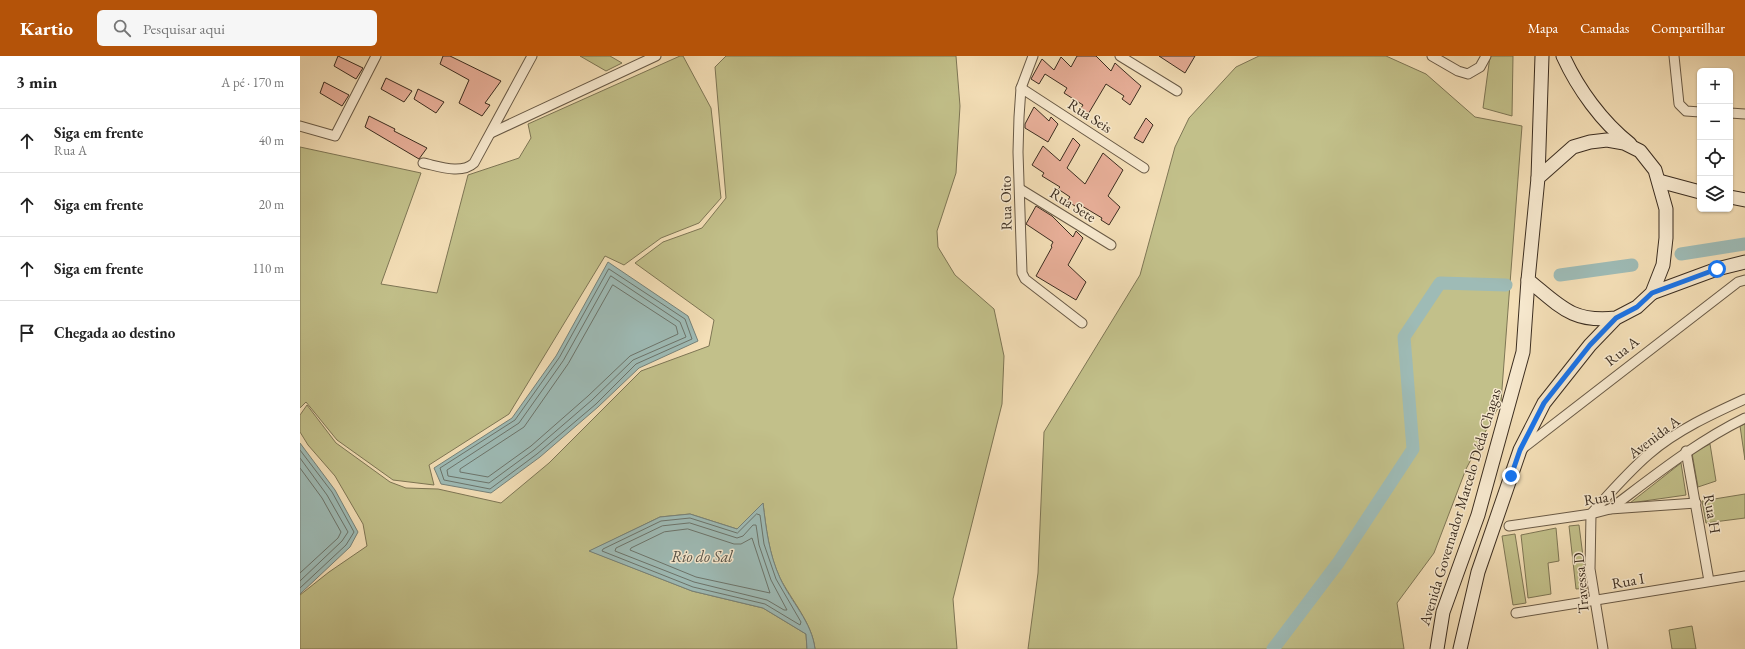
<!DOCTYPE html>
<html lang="pt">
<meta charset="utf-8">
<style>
body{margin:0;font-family:"EB Garamond",serif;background:#f6f6f6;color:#222}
.controls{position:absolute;right:12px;top:12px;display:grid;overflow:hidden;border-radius:6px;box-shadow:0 1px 3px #0004}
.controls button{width:36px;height:36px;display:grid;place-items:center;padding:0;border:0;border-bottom:1px solid #e0e0e0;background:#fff;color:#222;font:20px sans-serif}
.stop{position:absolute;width:12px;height:12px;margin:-9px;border:3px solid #1a73e8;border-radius:50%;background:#fff}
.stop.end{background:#1a73e8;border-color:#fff;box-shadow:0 1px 4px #0008}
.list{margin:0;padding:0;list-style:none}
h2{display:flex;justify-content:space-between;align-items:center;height:52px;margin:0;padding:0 16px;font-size:17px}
h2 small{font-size:13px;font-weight:400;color:#767676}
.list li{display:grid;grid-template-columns:26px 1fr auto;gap:12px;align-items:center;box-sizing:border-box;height:64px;padding:0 16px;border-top:1px solid #e0e0e0}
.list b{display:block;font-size:15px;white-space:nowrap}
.list p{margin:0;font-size:13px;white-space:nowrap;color:#767676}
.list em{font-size:13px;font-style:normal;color:#767676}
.icon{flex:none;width:22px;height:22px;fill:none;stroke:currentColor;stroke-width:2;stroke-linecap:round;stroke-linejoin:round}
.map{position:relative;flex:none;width:1445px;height:593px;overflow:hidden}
header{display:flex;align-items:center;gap:24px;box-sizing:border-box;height:56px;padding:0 20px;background:#b45309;color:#fff}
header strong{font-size:19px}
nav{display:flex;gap:22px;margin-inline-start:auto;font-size:14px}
.search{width:280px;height:36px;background:#f6f6f6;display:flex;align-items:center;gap:10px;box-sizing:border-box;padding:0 14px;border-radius:6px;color:#767676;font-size:15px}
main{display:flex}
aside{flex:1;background:#fff}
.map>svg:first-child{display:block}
.green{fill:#c2c08a;stroke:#7e7655}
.water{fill:#9ebbb6;stroke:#76827a}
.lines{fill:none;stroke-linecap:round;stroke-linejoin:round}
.shore{stroke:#6c746b;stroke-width:1}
.canal{stroke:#9ebbb6;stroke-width:13}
.building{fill:#e9b09a;stroke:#3b2d20}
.minor-casing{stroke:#695a46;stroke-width:11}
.secondary-casing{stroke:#3b2d20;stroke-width:15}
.minor{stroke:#f8ead0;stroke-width:9}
.secondary{stroke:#f8ead0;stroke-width:13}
.route{stroke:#1a73e8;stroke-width:5}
.labels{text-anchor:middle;stroke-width:3;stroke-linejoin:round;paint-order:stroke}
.street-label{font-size:15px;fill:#3b2d20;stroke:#f8ead0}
.water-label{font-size:16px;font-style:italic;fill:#545046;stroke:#f8ead0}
</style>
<header>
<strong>Kartio</strong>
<div class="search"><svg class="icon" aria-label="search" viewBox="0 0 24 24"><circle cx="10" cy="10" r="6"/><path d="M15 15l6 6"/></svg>Pesquisar aqui</div>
<nav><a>Mapa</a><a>Camadas</a><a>Compartilhar</a></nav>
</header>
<main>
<aside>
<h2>3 min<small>A pé · 170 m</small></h2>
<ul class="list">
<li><svg class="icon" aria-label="ahead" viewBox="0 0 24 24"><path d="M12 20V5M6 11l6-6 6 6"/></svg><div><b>Siga em frente</b><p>Rua A</p></div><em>40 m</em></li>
<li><svg class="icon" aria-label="ahead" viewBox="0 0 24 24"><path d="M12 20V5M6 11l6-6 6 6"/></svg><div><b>Siga em frente</b></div><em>20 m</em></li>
<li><svg class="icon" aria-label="ahead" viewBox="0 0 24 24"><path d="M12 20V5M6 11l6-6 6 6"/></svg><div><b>Siga em frente</b></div><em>110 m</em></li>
<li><svg class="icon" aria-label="arrive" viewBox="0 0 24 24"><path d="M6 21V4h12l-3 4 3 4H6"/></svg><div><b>Chegada ao destino</b></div></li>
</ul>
</aside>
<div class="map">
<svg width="1445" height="593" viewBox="0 0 1445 593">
<rect width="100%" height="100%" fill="#f4dfb7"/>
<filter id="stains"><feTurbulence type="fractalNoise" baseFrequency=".005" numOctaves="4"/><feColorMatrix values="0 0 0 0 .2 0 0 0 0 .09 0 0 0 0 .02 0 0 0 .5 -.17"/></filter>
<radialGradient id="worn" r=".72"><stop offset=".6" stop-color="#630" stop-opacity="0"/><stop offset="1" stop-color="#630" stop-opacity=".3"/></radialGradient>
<!-- green -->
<g class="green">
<path d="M280,0H310L322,7L306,15Z"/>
<path d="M380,0H383L411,52L421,142L399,167L361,182L324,209L305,200L209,358L129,409L134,429L93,424L37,384L6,346L0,352V91L121,117L81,228L137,237L168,119L219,102L231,82L228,68Z"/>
<path d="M426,0H656L660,50L656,117L637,175L638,191L655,219L694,253L704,300L702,348L653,543L657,593H515C512,567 492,545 480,522C469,499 466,472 463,447L437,473L390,458L360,461L290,495L392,535L463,552L506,578L507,593H0V539L29,516L67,490L63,468L35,420L8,389L0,376V359L7,349L36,387L90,426L106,432L138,433L201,447L249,407L341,315L409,290L414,264L335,207L363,186L402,172L426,142L415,11Z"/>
<path d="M959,0H1086L1126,18L1175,61L1222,70L1201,346L1166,413L1134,497L1097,547L1104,593H728L738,517L744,376L840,219L875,91L889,62L936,11Z"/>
<path d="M1190,0H1213L1212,60L1183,52Z"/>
<path d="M1445,368V404L1440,370Z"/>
<path d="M1410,388L1416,425L1398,431L1392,397Z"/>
<path d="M1381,407L1386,439L1330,447Z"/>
<path d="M1445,438V462L1406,467L1402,445Z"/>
<path d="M1279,469L1287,532L1276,533L1269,470Z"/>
<path d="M1256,472L1259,505L1248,507L1251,538L1228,542L1221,479Z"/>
<path d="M1215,478L1226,547L1213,549L1202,480Z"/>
<path d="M1392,570L1396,593H1372L1369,574Z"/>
</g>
<!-- water -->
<g class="water">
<path d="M308,206L388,260L398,285L339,312L298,351L240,401L191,437L141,428L134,412L212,362L256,300Z"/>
<path d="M0,387L35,434L58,476L50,491L0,538Z"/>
<path d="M463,447C466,472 469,498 480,522C491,546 512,566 515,593H507L506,578L463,552L392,535L289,495L360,461L390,458L437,473Z"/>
</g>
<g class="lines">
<!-- shore -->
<g class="shore">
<path d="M309,213L385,263L392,283L336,308L296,348L237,398L190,433L144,424L140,412L215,364L259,302Z"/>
<path d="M311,220L380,266L386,281L333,304L292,344L234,394L189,427L148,420L147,414L219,367L263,305Z"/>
<path d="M313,229L376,270L378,278L330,300L288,340L231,390L188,421L160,416V413L224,371L268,308Z"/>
<path d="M0,394L32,436L54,476L46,489L0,532"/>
<path d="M0,402L27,439L48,476L42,485L0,525"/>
<path d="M0,412L22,442L41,476L38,482L0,517"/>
<path d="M457,458L460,459L464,488L476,523L501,566L500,569L465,548L393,531L302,495L303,493L361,465L390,462L437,477Z"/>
<path d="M390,467L437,482L443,480L453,469H456L459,489L471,524L487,554H484L467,544L394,526L315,495L316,492L362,470Z"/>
<path d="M388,473L434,488H441L452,482L470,537L396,521L330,494L331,492L364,476Z"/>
</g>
<!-- canal -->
<g class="canal">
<path d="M1381,198L1445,188"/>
<path d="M1260,219L1332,209"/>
<path d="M973,593L1038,507L1113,393L1104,281L1140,227L1206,229"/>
</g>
</g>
<!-- building -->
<g class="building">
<path d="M38,0L63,12L56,23L34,10Z"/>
<path d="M143,0H150L201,25L185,47L190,49L182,60L159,47L169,24L140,8Z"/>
<path d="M777,0H796L811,15L815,7L834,24L841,30L830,49L822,43L824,40L806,28L787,60L779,55L783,49L764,37L767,32L745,18L739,28L731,23L742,3L754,14L761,1L771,11Z"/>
<path d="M859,0H895L885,17Z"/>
<path d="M86,22L112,35L104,46L81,33Z"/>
<path d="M24,26L49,39L42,50L20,37Z"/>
<path d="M118,33L144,46L136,57L114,43Z"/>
<path d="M734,51L749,65L751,61L758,68L748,86L725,72V68Z"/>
<path d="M69,60L95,73L94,75L127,92L119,103L65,71Z"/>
<path d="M846,62L853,69L843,87L834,82Z"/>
<path d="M773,82L780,89L767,112L785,128L803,97L823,114L808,140L820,151L809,169L801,164L802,162L777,147L775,150L767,145L770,141L758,133L760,131L742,120L744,117L732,109L743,90L760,105Z"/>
<path d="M736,150L752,160L773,181L776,175L783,182L768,209L786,226L776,244L736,220L752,191L751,190L753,186L726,168Z"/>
</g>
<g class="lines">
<!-- minor casing -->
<g class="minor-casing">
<g id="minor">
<path d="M733,0L721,32L719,61L718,96L722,217L725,223L782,267"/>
<path d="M820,0L877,35"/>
<path d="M1132,0L1158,15L1168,18L1180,11L1186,0"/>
<path d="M1374,0L1379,48L1386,55L1400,56"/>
<path d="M721,32L844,112"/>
<path d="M1430,57L1445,58"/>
<path d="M0,70L35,80L76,0"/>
<path d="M191,77L356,0"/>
<path d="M123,107C138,110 161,119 174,107L232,0"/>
<path d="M720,133L811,189"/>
<path d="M1222,393L1438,226L1445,224"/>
<path d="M1386,395L1409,525"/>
<path d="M1310,453C1354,420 1396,386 1445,362"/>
<path d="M1209,470L1291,458L1310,453L1396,447"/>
<path d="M1216,557L1445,520"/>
<path d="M1303,593L1290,513L1291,458C1310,437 1328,416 1349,398C1377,374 1412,358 1445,343"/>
</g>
</g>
<!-- secondary casing -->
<g class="secondary-casing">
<g id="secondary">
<path d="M1263,0C1278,33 1302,66 1330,88"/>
<path d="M1238,122L1242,0"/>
<path d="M1359,125L1400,136"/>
<path d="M1430,141L1445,144"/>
<path d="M1352,237L1417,213L1445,206"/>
<path d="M1137,593L1143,556L1178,459L1223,296L1228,224"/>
<path d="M1160,593L1178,516L1220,394L1244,347L1290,289L1316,262L1337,251L1352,237L1363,209L1366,182V153L1355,114L1340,95L1324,87L1307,84L1290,86L1273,91L1238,122L1228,224C1260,250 1272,267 1316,262"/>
</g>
</g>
<!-- minor -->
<use href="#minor" class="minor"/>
<!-- secondary -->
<use href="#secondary" class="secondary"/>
</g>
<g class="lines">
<!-- route -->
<path class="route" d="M1211,420L1220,394L1244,347L1290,289L1316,262L1337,251L1352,237L1417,213"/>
</g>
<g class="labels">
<!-- street labels -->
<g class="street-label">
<text transform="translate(790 60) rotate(33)" y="5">Rua Seis</text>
<text transform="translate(706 147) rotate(-91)" y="5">Rua Oito</text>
<text transform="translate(773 149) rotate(32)" y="5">Rua Sete</text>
<text transform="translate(1322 295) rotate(-38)" y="5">Rua A</text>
<text transform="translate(1354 381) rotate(-37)" y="5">Avenida A</text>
<text transform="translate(1300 442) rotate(-9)" y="5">Rua J</text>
<text transform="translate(1160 451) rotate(-73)" y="5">Avenida Governador Marcelo Déda Chagas</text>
<text transform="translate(1412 458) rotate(80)" y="5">Rua H</text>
<text transform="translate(1328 525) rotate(-10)" y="5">Rua I</text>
<text transform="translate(1281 527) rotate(-95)" y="5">Travessa D</text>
</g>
<!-- water labels -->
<g class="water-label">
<text x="402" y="506">Rio do Sal</text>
</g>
</g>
<rect width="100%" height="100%" filter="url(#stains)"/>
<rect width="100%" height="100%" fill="url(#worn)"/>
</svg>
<div class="controls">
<button>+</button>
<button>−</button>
<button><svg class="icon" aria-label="locate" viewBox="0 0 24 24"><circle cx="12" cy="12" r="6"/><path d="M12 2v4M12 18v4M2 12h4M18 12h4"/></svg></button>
<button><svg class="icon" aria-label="layers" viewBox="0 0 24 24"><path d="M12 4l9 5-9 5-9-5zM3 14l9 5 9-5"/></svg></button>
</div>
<div class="stop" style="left:1417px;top:213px"></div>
<div class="stop end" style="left:1211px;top:420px"></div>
</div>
</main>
